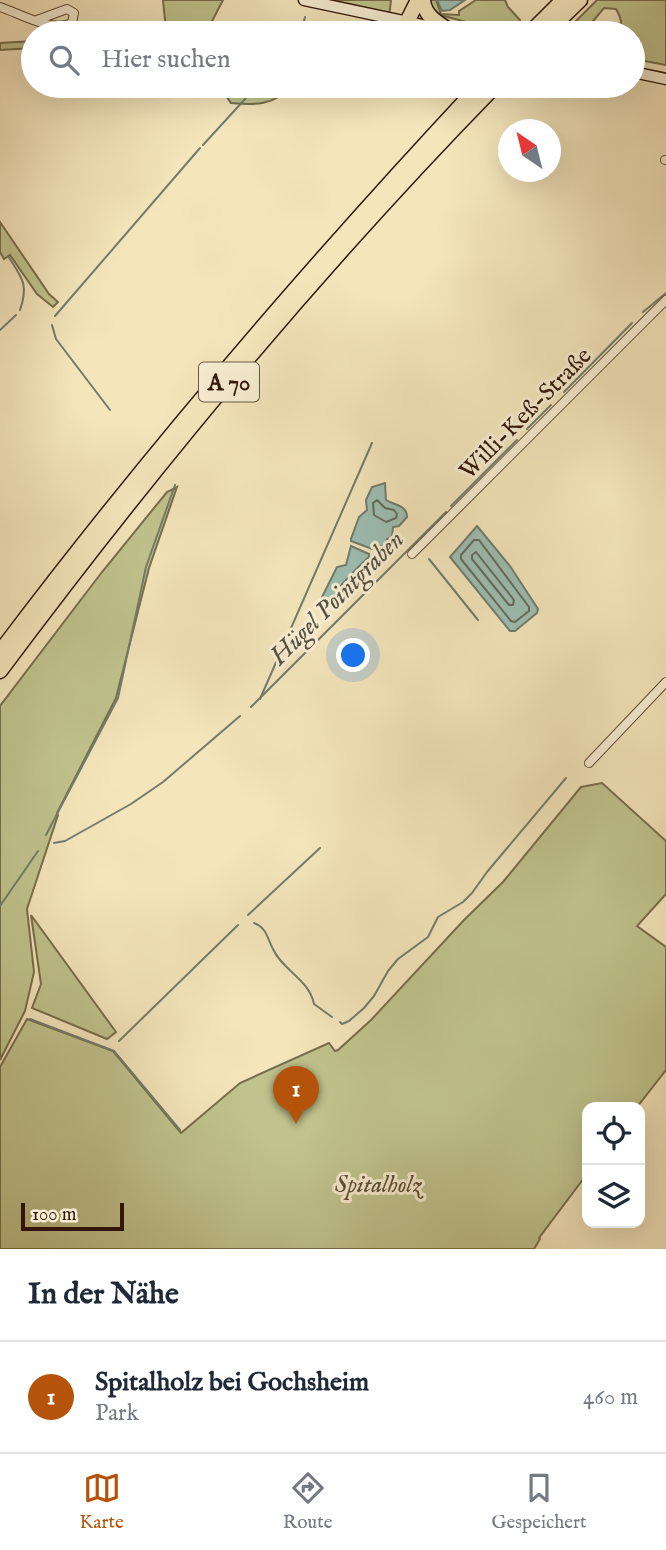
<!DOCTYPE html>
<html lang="de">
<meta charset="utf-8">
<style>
body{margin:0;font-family:"IM FELL English",serif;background:#f2f2f3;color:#1f2937}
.controls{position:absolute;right:21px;bottom:21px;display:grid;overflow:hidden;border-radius:14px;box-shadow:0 7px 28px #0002}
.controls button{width:63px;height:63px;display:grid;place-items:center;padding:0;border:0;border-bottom:2px solid #e0e1e3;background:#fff;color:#1f2937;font:35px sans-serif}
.compass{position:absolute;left:498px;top:119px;width:63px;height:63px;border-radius:50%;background:#fff;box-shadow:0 7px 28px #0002;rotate:325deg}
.scale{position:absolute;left:21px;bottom:18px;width:103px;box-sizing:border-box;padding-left:7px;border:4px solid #311709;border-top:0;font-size:19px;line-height:24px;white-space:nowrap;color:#311709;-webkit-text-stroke:5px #f8eed3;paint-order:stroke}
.you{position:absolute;left:354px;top:656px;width:24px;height:24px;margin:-18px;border:5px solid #fff;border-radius:50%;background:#1a73e8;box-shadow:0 0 0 10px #1a73e833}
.badge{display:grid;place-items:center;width:46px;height:46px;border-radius:50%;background:#b45309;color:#fff;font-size:23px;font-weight:700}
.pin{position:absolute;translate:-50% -58px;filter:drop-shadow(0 2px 4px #0008)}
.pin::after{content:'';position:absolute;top:37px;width:24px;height:21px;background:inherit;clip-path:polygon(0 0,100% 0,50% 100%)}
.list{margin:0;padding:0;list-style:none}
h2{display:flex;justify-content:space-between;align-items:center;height:91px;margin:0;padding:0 28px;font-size:30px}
h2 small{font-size:23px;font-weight:400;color:#747a83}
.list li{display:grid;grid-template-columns:46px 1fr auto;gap:21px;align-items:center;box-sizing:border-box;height:112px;padding:0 28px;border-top:2px solid #e0e1e3}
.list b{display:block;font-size:26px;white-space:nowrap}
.list p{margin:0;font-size:23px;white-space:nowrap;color:#747a83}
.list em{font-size:23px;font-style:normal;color:#747a83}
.icon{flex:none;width:38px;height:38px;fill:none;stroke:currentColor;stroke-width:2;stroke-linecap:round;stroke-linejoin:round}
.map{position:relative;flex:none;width:666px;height:1249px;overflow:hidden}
.search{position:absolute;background:#fff;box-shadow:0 7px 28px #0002;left:21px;right:21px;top:21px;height:77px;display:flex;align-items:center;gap:18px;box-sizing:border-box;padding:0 24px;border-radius:38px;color:#747a83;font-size:26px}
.sheet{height:203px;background:#fff}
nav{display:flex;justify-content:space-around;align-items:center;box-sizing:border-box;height:98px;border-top:2px solid #e0e1e3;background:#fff;font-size:19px;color:#747a83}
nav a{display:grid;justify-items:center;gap:4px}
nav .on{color:#b45309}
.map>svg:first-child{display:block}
.green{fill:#c0c38d;stroke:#786d4b;stroke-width:2}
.water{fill:#9cbfb3;stroke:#717c6f;stroke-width:2}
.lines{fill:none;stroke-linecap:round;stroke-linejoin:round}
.shore{stroke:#666b5e;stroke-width:2}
.stream{stroke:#717c6f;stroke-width:2}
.minor-casing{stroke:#624a36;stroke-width:10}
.secondary-casing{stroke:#311709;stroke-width:13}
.motorway-casing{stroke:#311709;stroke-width:17}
.minor{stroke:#f8eed3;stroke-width:8}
.secondary{stroke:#f8eed3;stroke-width:10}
.motorway{stroke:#f4e5bb;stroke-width:14}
.labels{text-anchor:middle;stroke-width:6;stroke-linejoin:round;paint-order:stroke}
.shield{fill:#f8eed3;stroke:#6d5846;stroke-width:2}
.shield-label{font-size:23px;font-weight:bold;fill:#311709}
.street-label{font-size:24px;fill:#311709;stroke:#f8eed3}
.park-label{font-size:24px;font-style:italic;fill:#5c4b31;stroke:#f8eed3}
.water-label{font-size:26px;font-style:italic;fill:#565244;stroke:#f8eed3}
</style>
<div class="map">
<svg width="666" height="1249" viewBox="0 0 666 1249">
<rect width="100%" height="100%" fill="#f4e5bb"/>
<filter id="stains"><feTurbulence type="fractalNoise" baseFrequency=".00286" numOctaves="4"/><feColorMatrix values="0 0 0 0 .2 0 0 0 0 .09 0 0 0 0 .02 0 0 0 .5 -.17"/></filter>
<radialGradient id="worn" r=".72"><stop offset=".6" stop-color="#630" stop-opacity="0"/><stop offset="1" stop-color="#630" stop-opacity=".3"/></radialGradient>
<!-- green -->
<g class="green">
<path d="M163,0H223L209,27L166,30Z"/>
<path d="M305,0H391L389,18Z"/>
<path d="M430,0H436L441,14L459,15V11L476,0H505L508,7L520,20L516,29L508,33L440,15L430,7Z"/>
<path d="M597,0H666V65L633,59V33H617C624,25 621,18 616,9L604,8L583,33H564Z"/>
<path d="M33,41V48L0,50V43Z"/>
<path d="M219,86H289C276,106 253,105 231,103Z"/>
<path d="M0,222L49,294L58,302L53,307L37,294L10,255L4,259L0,252Z"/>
<path d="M177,487L149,568L116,698L57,813L58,815L27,909L34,972L25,1011L0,1060V706L102,572L167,492Z"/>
<path d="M602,783L666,841V894L637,926L666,947V1070L637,1107H587V1174L539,1238L540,1239L534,1249H0V1067L27,1019L113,1051L181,1133L240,1083L329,1043L335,1051L338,1050L371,1020L464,920L503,882L581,787Z"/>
<path d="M31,915L116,1032L107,1039L32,1008L41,984Z"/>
</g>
<!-- water -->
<g class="water">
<path d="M437,0H465L450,10L442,11Z"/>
<path d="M385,483L386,500C394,505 407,505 407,517L399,526L393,527L392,537L387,539L385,545L372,549L351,541V539L359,517L367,510L366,500L372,487Z"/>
<path d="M477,526L510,566L538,609L537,613L515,631H510L450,557Z"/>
<path d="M351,546L369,554V557C361,564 342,583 337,591C333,598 333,600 326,604L322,602V597L337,567L346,565Z"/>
</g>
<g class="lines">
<!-- shore -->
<g class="shore">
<path d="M377,500L385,508L394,510L397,514L396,518L386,522L374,515L373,503Z"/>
<path d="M474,540H479L529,607V611L515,622L511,621L461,559V555Z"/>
<path d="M476,552L514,600L513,605H509L472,559V555Z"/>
</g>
<!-- stream -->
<g class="stream">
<path d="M304,21L305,17"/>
<path d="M203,145L257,86"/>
<path d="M8,256C22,278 29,284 20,310"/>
<path d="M643,312L666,293"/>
<path d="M55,316L200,148"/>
<path d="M52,325L56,339L110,410"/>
<path d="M0,330L16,315"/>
<path d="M564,392L632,323"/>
<path d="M527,429L551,405"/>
<path d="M451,506L517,440"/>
<path d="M429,559L478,620"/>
<path d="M260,699L372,443"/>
<path d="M251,707L446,512"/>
<path d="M46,835L118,698L146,567L175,485"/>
<path d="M54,843L65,841L131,804L163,782L240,716"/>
<path d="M0,906L38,851"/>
<path d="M248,915L320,848"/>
<path d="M254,923C267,928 267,938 273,949C282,970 309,979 314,1004L332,1017"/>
<path d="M30,1019L114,1051L180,1130"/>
<path d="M340,1022L342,1024L349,1021L364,1008L374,996L388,971L398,959L428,937L438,917L463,902L472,893L487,872L566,778"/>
<path d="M119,1041L238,925"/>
</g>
<!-- minor casing -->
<g class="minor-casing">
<g id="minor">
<path d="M0,7C19,13 52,33 72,23L74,13L67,9L37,20"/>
<path d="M665,160H666"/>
<path d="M412,554L666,300"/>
<path d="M589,763L666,682"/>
</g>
</g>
<!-- secondary casing -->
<g class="secondary-casing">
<g id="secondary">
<path d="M304,0L460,33"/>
<path d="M633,72L666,79"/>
</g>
</g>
<!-- motorway casing -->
<g class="motorway-casing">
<g id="motorway">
<path d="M423,0C424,16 439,24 452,32"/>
<path d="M407,22L418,0"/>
<path d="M530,33L563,0"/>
<path d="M546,33L580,0"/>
<path d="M0,652C149,454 310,267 479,86"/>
<path d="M0,671C153,466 317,268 495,86"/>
</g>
</g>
<!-- minor -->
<use href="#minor" class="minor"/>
<!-- secondary -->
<use href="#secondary" class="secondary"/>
<!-- motorway -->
<use href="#motorway" class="motorway"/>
</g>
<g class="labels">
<!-- shield labels -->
<rect class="shield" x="199" y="362.5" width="60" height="39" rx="5"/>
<g class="shield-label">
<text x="229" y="390">A 70</text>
</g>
<!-- street labels -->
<g class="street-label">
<text transform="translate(525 413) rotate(-45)" y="8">Willi-Keß-Straße</text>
</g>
<!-- park labels -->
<g class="park-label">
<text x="378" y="1192">Spitalholz</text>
</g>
<!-- water labels -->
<g class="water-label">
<text transform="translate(336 597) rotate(-45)" y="9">Hügel Pointgraben</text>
</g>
</g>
<rect width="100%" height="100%" filter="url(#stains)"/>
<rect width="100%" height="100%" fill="url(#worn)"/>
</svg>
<div class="controls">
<button><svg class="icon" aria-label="locate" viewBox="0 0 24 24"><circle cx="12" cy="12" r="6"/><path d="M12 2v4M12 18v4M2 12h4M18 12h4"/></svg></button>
<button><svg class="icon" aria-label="layers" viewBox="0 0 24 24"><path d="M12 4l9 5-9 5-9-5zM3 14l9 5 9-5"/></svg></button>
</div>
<svg class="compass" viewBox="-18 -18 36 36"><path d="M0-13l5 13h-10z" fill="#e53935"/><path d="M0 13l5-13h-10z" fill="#747a83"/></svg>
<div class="scale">100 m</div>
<div class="you"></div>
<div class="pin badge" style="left:296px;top:1124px">1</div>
<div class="search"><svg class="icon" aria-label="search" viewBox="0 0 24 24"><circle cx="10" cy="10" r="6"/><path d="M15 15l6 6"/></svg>Hier suchen</div>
</div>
<section class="sheet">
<h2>In der Nähe<small></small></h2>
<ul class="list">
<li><span class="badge">1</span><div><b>Spitalholz bei Gochsheim</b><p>Park</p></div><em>460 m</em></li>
</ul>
</section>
<nav>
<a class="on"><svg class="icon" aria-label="map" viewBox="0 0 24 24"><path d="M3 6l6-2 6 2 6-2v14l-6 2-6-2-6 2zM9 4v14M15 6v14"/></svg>Karte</a>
<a><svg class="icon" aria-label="directions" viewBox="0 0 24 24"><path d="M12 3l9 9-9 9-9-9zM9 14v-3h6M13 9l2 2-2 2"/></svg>Route</a>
<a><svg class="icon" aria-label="saved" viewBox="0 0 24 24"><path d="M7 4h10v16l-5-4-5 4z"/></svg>Gespeichert</a>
</nav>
